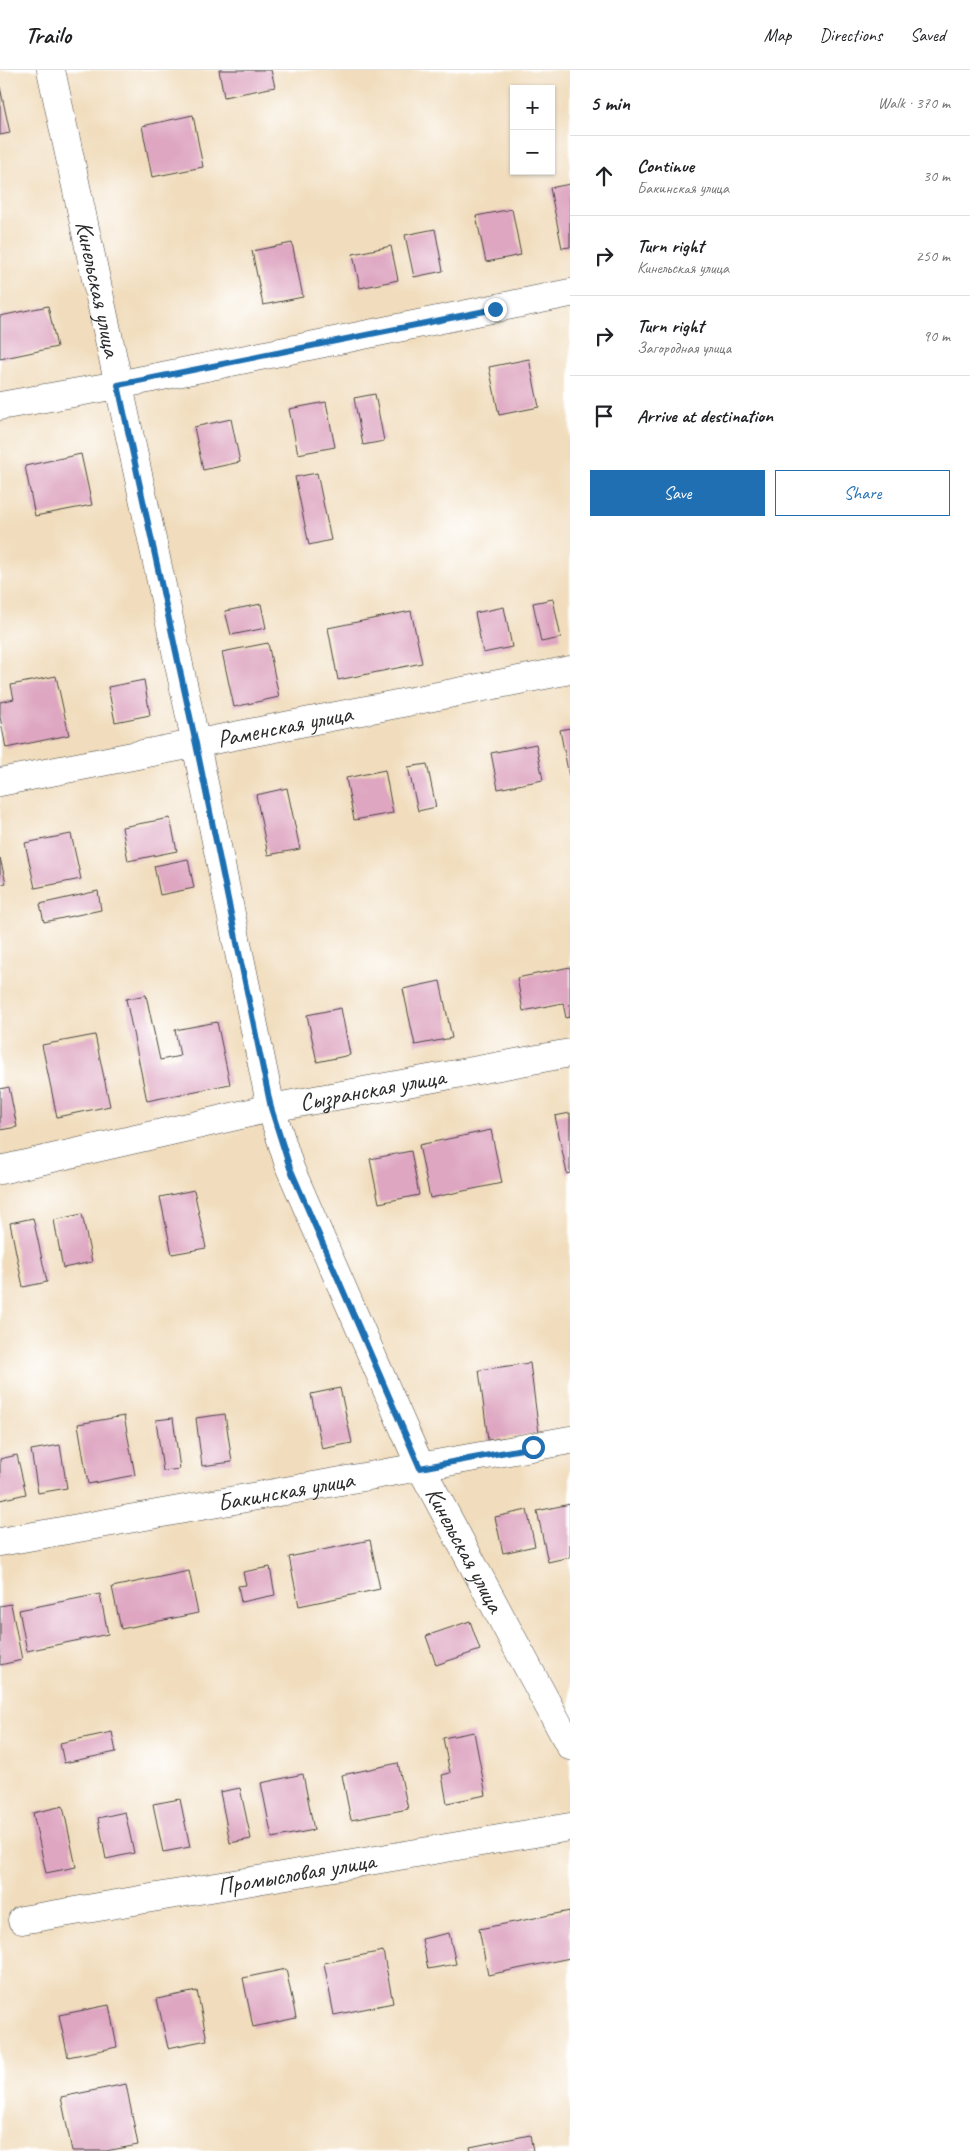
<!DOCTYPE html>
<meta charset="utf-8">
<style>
body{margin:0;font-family:Caveat,sans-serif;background:#f2f2f2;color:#202124}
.controls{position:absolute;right:15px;top:15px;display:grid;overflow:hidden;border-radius:0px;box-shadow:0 1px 4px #0004}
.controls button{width:45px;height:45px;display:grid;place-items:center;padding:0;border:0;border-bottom:1px solid #e0e0e0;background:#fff;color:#202124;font:25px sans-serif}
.stop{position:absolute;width:15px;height:15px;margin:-11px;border:4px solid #1f6fb2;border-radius:50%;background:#fff}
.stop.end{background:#1f6fb2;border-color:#fff;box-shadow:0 1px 5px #0008}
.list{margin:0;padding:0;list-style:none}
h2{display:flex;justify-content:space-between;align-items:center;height:65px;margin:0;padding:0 20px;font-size:21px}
h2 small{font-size:16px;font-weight:400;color:#757577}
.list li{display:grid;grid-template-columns:32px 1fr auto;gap:15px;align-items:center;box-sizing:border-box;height:80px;padding:0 20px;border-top:1px solid #e0e0e0}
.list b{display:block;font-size:19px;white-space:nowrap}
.list p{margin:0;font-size:16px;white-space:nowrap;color:#757577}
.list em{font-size:16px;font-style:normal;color:#757577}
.actions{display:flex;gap:10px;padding:15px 20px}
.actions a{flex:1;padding:11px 0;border:1px solid #1f6fb2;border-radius:0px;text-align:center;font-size:18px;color:#1f6fb2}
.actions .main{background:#1f6fb2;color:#fff}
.icon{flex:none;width:28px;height:28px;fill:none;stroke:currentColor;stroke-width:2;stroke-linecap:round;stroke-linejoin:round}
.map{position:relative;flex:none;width:570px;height:2081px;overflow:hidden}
header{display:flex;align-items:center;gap:30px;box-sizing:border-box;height:70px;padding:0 25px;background:#fff;border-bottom:1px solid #e0e0e0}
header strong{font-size:24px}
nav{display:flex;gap:28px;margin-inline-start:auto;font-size:18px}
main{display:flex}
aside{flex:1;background:#fff}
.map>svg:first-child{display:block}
.building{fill:#dea6c1}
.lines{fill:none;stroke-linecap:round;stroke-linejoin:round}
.minor-casing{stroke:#494641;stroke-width:29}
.minor{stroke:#fff;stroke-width:28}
.route{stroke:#1f6fb2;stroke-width:6}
.labels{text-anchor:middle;stroke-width:4;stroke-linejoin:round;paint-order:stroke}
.street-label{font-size:24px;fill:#2b2b2b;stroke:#fff}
</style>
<header>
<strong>Trailo</strong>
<nav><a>Map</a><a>Directions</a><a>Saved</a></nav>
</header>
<main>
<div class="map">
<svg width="570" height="2081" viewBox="0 0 570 2081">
<rect width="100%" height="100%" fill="#fff"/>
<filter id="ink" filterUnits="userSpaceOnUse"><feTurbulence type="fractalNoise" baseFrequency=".02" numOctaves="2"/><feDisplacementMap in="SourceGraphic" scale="10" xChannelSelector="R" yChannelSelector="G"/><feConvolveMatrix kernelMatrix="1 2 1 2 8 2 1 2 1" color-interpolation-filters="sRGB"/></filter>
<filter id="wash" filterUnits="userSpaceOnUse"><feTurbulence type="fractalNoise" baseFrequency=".0096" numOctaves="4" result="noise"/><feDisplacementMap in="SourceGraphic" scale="20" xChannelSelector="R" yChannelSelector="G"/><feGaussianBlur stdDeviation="1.12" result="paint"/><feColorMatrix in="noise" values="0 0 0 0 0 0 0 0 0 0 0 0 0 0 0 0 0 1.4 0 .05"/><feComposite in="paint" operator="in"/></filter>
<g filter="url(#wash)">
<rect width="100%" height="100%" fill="#f1ddbd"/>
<g id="blocks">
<!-- building -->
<g class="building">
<path d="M219,0H271L275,17L224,27Z"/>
<path d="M0,17L10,63L0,65Z"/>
<path d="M193,45L203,97L152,107L142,56Z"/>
<path d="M570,114V177L562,178L550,118Z"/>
<path d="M512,139L521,185L486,192L476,146Z"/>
<path d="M435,159L443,201L414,207L405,165Z"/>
<path d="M292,173L303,227L263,235L252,181Z"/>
<path d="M391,176L398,210L360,218L353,184Z"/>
<path d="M48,236L57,277L0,289V246Z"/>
<path d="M529,289L539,337L499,345L489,297Z"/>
<path d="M375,324L384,371L363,375L354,328Z"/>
<path d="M326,332L335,377L298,384L289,339Z"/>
<path d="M231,349L240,392L203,400L194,357Z"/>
<path d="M81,384L92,435L35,446L25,396Z"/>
<path d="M317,403L331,470L309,475L295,407Z"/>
<path d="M553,529L561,568L541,572L533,533Z"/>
<path d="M261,534L266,558L231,565L225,541Z"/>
<path d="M504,537L512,577L483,583L475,543Z"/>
<path d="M411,541L422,593L338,610L328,558Z"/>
<path d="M268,573L279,627L234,637L222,582Z"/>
<path d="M56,606L69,665L6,678L0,647V632L14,629L11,615Z"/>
<path d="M144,610L150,645L115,652L108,617Z"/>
<path d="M570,658V706H569L560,660Z"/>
<path d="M536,674L543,710L498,719L491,683Z"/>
<path d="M427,694L436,737L418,741L408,697Z"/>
<path d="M385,700L393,743L354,750L346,708Z"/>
<path d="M287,718L300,779L268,785L256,725Z"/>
<path d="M170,748L177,781L128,791L122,757Z"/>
<path d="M71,764L81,809L35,818L25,773Z"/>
<path d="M0,788L6,813L0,815Z"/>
<path d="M188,789L194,818L160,825L154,796Z"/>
<path d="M98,821L101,840L44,852L40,834Z"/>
<path d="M570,897V947L566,948L563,933L523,941L517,908Z"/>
<path d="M440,911L452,968L415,975L403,919Z"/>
<path d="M146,925L160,990L180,986L175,960L217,952L230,1014L147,1031L126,929Z"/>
<path d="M341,938L350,985L317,992L307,945Z"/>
<path d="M95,965L110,1036L57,1047L42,975Z"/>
<path d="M9,1017L17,1057L0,1060V1019Z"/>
<path d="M570,1043V1103L567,1104L555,1046Z"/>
<path d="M491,1060L502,1113L430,1128L419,1075Z"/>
<path d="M411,1081L419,1125L379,1133L370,1089Z"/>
<path d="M194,1120L206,1178L172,1184L160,1127Z"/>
<path d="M82,1144L92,1192L63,1198L54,1150Z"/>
<path d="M33,1148L47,1212L23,1217L10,1153Z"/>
<path d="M530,1293L539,1363L488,1370L479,1300Z"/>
<path d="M340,1318L352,1373L322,1379L311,1324Z"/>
<path d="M225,1344L232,1392L202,1396L196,1348Z"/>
<path d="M124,1346L135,1405L88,1414L78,1354Z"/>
<path d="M173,1348L180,1399L163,1401L156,1350Z"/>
<path d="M60,1375L67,1418L38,1423L31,1380Z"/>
<path d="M17,1385L26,1424L0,1430V1389Z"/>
<path d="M570,1434V1487L548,1492L537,1441Z"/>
<path d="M527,1440L535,1476L503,1483L495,1447Z"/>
<path d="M370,1470L380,1519L299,1536L289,1487Z"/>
<path d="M270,1497L275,1525L241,1532L238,1516L246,1515L243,1502Z"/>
<path d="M189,1501L198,1543L121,1559L112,1517Z"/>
<path d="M100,1524L108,1564L27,1581L19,1540Z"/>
<path d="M11,1534L22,1590L0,1595V1536Z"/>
<path d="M470,1551L480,1580L436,1595L426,1566Z"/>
<path d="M112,1662L116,1682L64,1693L60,1673Z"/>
<path d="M474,1662L486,1725L447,1733L442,1705L450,1703L443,1668Z"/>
<path d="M398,1693L408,1739L351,1750L342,1705Z"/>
<path d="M303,1704L314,1760L272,1768L261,1713Z"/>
<path d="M240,1718L251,1769L230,1773L220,1722Z"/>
<path d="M180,1729L190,1777L163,1782L153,1734Z"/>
<path d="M63,1736L76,1797L46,1803L33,1743Z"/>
<path d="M125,1742L134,1783L106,1789L98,1748Z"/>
<path d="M570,1841V1888L488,1905L479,1859Z"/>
<path d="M449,1863L456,1894L428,1899L422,1869Z"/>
<path d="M383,1881L393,1933L334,1945L324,1893Z"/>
<path d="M286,1899L296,1948L253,1957L243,1908Z"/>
<path d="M197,1921L207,1970L168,1978L157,1929Z"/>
<path d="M109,1935L117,1977L68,1987L59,1945Z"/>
<path d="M126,2014L138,2075L106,2081H72L61,2027Z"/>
<path d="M530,2065L533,2081H471L470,2077Z"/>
</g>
</g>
</g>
<g filter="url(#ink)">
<use href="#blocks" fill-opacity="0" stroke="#494641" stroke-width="1"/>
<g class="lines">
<!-- minor casing -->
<g class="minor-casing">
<g id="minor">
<path id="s1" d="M51,0L196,674L271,1038L290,1098L421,1398L570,1676"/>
<path d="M0,336L118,315L570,223"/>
<path id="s2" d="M0,712L570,600"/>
<path id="s3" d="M0,1100L271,1038L570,983"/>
<path id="s4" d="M0,1472L570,1370"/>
<path id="s5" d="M22,1850L570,1757"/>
</g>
</g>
<!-- minor -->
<use href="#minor" class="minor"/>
</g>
</g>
<g class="lines" filter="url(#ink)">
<!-- route -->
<path class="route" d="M495,239L118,315L196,674L271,1038L290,1098L420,1398L533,1377"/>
</g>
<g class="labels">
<!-- street labels -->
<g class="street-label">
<text dy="8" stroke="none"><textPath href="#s1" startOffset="224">Кинельская улица</textPath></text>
<text dy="8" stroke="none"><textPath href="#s2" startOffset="290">Раменская улица</textPath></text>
<text dy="8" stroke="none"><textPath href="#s3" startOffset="381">Сызранская улица</textPath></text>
<text dy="8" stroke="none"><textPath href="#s4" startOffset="290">Бакинская улица</textPath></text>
<text dy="8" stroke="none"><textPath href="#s1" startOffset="1544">Кинельская улица</textPath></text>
<text dy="8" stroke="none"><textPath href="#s5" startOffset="278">Промысловая улица</textPath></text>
</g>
</g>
</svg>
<div class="controls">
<button>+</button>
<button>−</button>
</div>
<div class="stop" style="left:533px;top:1377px"></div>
<div class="stop end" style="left:495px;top:239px"></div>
</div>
<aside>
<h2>5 min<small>Walk · 370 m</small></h2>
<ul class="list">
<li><svg class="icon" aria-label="ahead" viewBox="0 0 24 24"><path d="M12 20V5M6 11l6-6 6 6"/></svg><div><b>Continue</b><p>Бакинская улица</p></div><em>30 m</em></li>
<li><svg class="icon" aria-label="right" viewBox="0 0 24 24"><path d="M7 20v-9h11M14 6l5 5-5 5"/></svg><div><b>Turn right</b><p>Кинельская улица</p></div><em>250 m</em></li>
<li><svg class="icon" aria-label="right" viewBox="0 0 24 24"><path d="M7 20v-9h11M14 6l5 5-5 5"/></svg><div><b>Turn right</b><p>Загородная улица</p></div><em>90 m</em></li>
<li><svg class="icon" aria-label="arrive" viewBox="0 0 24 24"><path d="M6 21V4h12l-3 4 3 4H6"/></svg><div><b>Arrive at destination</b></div></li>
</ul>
<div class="actions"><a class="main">Save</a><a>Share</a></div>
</aside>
</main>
